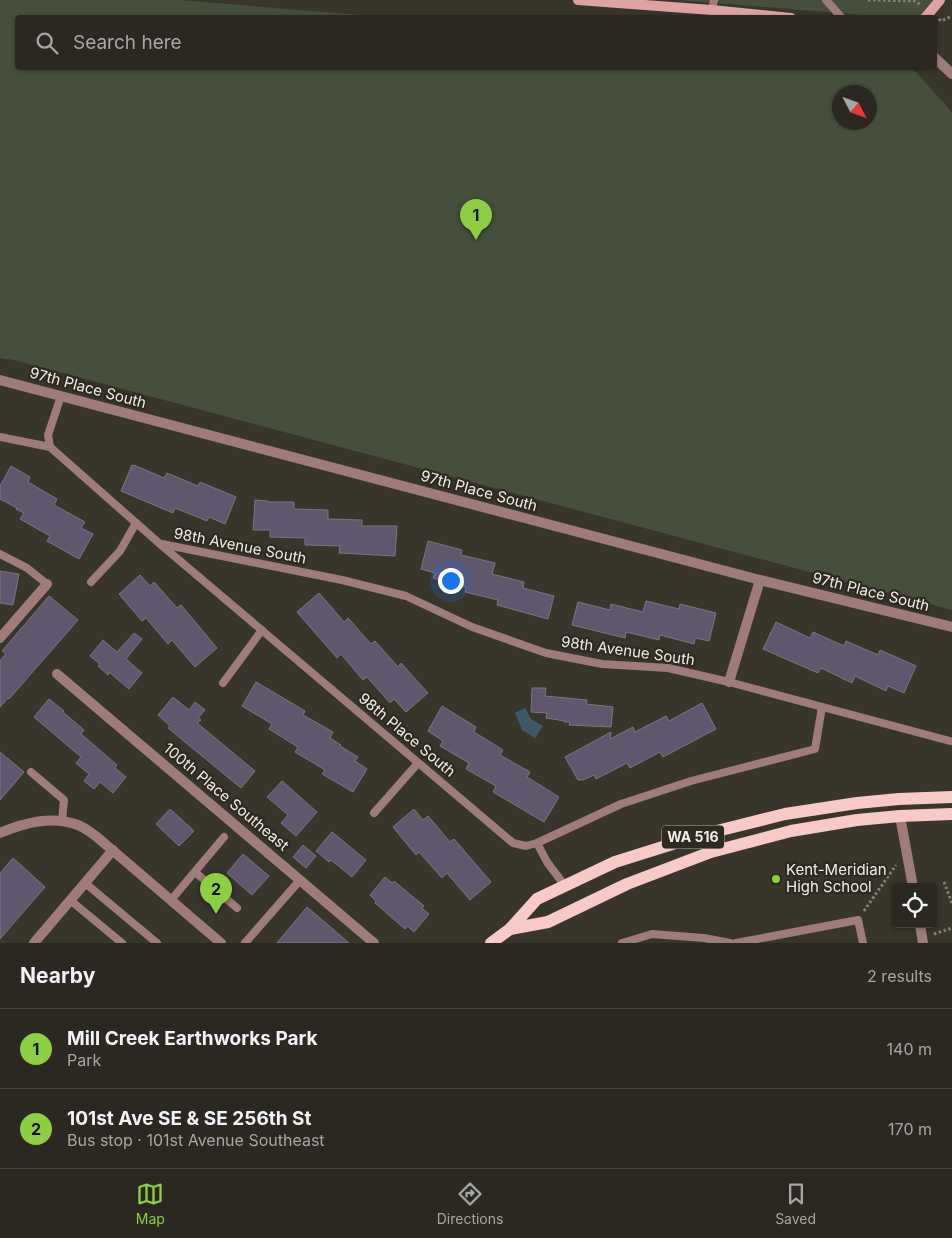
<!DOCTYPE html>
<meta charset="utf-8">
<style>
body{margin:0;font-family:Inter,sans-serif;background:#323029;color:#f1f3f6}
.controls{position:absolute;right:15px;bottom:15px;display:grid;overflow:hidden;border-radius:5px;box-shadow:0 1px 4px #0004}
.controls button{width:45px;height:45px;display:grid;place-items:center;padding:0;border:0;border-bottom:1px solid #46443e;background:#2a2820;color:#f1f3f6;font:25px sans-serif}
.compass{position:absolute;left:832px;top:85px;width:45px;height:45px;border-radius:50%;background:#2a2820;box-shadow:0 1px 4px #0004;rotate:131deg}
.you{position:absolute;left:450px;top:580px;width:18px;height:18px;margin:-12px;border:4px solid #fff;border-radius:50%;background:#1a73e8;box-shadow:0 0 0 8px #1a73e833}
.badge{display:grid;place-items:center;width:32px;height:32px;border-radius:50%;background:#8dce44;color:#111;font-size:16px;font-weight:700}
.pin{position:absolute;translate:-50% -41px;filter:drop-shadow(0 1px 2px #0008)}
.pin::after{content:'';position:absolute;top:26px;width:18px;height:15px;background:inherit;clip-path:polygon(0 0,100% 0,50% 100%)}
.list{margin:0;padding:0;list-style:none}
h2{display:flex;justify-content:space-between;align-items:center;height:65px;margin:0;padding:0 20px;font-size:21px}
h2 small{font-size:16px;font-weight:400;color:#a5a6a5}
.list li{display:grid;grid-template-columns:32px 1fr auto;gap:15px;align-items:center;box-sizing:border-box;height:80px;padding:0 20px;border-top:1px solid #46443e}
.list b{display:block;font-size:19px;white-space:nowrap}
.list p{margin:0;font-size:16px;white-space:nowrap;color:#a5a6a5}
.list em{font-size:16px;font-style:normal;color:#a5a6a5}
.icon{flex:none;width:28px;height:28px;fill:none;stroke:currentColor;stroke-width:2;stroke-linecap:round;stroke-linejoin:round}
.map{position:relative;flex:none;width:952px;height:943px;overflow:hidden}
.search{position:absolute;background:#2a2820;box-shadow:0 1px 4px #0004;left:15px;right:15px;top:15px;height:55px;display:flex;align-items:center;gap:12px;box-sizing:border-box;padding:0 18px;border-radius:5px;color:#a5a6a5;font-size:19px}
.sheet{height:225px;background:#2a2820}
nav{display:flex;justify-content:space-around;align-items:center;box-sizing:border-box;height:70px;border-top:1px solid #46443e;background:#2a2820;font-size:14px;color:#a5a6a5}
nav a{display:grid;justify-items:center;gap:2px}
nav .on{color:#8dce44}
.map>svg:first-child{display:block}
.green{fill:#454f3b;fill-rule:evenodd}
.water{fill:#3e5a68}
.building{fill:#60566e;stroke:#7a7680}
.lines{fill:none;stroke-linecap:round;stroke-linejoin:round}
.path{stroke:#838078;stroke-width:3;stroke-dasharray:2.5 2.5;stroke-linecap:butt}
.lane{stroke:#9f7b7a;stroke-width:8}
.street{stroke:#9f7b7a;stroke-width:10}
.secondary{stroke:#dca3a0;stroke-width:10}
.primary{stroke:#f7cac8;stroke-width:12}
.poi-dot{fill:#8dce44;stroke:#2e2a22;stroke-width:2}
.labels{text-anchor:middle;stroke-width:4.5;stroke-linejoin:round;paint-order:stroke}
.shield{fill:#2e2a22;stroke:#b6b2ad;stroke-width:1}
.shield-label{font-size:14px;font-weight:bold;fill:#f0ede8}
.street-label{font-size:15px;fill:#f0ede8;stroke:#2e2a22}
.poi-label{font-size:15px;fill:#f0ede8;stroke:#2e2a22;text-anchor:start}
</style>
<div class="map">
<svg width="952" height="943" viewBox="0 0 952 943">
<rect width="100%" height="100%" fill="#38352b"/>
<!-- green -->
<g class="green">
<path d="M0,0H180L385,17L18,18V68H912L952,112V610L14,360L0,358ZM870,92V122H840V92Z"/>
<path d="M678,0H940L925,18L869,17L863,15Z"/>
</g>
<!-- water -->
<path class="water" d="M525,708L531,719L543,726L535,738L522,730L515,713Z"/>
<!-- building -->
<g class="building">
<path d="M132,465L133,466L134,465L164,478L167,473L198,486L200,482L236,497L225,524L209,517L207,521L175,508L173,513L121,491Z"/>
<path d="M11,466L30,477L28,482L57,499L54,505L85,522L81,528L93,534L79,559L47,541L50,536L20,519L24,513L16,509L17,508L0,499V486Z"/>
<path d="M255,500L268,501V502H294V509L328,510V519L362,520V526H397L395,556L339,553L340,546L305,545V538L270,537V530H253Z"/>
<path d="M428,541L462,550L461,555L495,563L492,574L524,582L523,588L554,596L548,619L497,605L498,600L465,592L466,587L433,578L435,573L421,569Z"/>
<path d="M0,571L19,574L13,605L0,603Z"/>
<path d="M140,575L150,586L154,582L177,608L181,605L217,648L195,667L172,640L168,644L146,618L142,621L119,594Z"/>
<path d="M319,593L344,622L348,618L371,644L375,641L398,667L401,663L428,693L406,712L394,699L390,703L367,677L363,680L341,654L337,658L297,612Z"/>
<path d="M49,596L78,620L9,699L8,698L0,707V661L6,654L2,651Z"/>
<path d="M646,601L679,609L680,604L716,613L709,641L695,638L694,644L660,635L659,640L626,632L625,638L572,625L578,602L610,610L611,604L643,612Z"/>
<path d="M776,622L810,638L813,632L844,646L846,641L878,655L880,650L916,666L904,693L888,686L886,691L855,676L852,683L821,668L818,673L763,649Z"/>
<path d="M134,633L142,639L126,659L142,673L129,689L109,672L108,675L98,666L100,664L90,656L103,640L117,652Z"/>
<path d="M256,682L305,711L303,715L333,732L330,738L341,745L340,746L358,757L355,761L367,769L353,792L322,774L325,770L295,752L298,747L269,729L272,724L242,706Z"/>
<path d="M532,688H546L545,696L587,700L586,704L613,707L611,727L569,725L570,722H564L565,721L546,718L547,713L531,712Z"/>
<path d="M173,697L189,710L195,702L205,710L198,718L201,720L197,723L255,771L241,788L168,728L170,726L158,715Z"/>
<path d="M49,699L64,711L63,712L84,730L81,734L117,765L115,768L126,777L113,793L100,782L94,789L84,781L89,774L76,763L81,757L34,717Z"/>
<path d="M702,703L716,729L663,757L660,752L630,768L627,763L596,779L594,775L583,780H578L565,757L611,732L610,739L633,727L635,732L666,716L669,721Z"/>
<path d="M442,706L476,727L474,732L503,750L500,755L530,772L527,777L559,797L544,822L493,792L496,786L466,769L469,763L440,746L443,741L428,731Z"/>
<path d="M0,752L24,772L0,800Z"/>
<path d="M282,781L317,812L296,836L281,823L288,815L267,797Z"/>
<path d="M170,809L194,831L179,846L156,824Z"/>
<path d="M414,809L423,820L428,816L450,842L454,839L491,882L470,900L447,873L442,878L419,852L416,855L393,827Z"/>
<path d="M332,832L366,860L352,877L331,860L329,862L316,851Z"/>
<path d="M303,845L316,856L306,868L293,857Z"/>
<path d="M243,854L269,876L252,895L227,873Z"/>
<path d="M13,858L45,887L0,939V873Z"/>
<path d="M385,877L392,883L394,881L424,906L422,908L429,914L414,932L407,926L405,929L375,903L376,901L370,895Z"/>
<path d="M307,907L349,943H277Z"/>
</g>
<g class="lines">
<!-- path -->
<g class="path">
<path d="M868,0L915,1L921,5"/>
<path d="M939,19L941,21L952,16"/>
<path d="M944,882L952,903"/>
<path d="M864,911L896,865"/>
<path d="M934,934L952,928"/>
</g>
<!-- lane -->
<g class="lane">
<path d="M826,0L842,18"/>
<path d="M712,10L714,0"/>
<path d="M61,396L48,435L50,447L160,544L513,843L526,846L537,843L621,804L691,781L815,749L822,707"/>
<path d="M0,437L50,447"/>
<path d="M162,544L342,580L406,596L472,627L546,653L602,664L668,668L729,682L950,741"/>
<path d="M0,554L27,568L47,584"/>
<path d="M91,582L120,551L136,523"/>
<path d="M223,683L262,630"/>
<path d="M31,772L64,800L62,821"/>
<path d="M374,813L418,763"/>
<path d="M537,843L547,862L565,886"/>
<path d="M195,872L237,908"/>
<path d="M85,883L157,943"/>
<path d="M70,900L122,943"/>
<path d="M171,900L224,837"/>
<path d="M245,943L300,880"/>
<path d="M622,943L652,934L704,938L730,943"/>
<path d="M736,943L858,920L863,943"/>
</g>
<!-- street -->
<g class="street">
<path d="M934,57L952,74"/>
<path d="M0,380L760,580L952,627"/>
<path d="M0,638L47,584"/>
<path d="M57,674L374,943"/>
<path d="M729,682L760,580"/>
<path d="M900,816L913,887"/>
<path d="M0,833C24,823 52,815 78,825C88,829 96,836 104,843L221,943"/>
<path d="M920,924L923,943"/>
<path d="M34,943L113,850"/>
</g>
<!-- secondary -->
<g class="secondary">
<path d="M578,0L712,10L791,18"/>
<path d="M925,18L940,0"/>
</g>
<!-- primary -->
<g class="primary">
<path d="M510,929L548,922L627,884L711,852L791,831L857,820L900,816L952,814"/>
<path d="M491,943L510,929L537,899L615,862L701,835L785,814L857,803L899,799L952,797"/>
</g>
</g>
<!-- markers -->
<circle class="poi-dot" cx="776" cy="879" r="5"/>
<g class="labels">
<!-- shield labels -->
<rect class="shield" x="662" y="825.5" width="62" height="23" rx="4"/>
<g class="shield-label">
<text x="693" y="842">WA 516</text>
</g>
<!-- street labels -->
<g class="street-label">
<text transform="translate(88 388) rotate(15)" y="5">97th Place South</text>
<text transform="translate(479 491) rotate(15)" y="5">97th Place South</text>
<text transform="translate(240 546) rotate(11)" y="5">98th Avenue South</text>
<text transform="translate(871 592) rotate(14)" y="5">97th Place South</text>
<text transform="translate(628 651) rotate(8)" y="5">98th Avenue South</text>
<text transform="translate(407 735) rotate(40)" y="5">98th Place South</text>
<text transform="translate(226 797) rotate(40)" y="5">100th Place Southeast</text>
</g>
<!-- poi labels -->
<g class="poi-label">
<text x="786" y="875">Kent-Meridian<tspan x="786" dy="17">High School</tspan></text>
</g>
</g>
</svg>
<div class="controls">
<button><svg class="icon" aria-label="locate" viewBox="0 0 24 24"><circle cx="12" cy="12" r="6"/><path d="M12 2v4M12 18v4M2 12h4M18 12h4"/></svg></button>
</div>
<svg class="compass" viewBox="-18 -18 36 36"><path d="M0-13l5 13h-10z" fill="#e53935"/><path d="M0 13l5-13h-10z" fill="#a5a6a5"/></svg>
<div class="you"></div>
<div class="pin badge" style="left:476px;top:240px">1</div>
<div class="pin badge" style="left:216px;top:914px">2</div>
<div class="search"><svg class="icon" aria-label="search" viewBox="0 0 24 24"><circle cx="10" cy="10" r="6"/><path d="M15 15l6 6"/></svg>Search here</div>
</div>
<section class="sheet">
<h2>Nearby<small>2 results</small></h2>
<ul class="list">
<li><span class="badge">1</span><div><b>Mill Creek Earthworks Park</b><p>Park</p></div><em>140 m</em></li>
<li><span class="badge">2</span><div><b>101st Ave SE &amp; SE 256th St</b><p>Bus stop · 101st Avenue Southeast</p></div><em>170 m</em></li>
</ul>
</section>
<nav>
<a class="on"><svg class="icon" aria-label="map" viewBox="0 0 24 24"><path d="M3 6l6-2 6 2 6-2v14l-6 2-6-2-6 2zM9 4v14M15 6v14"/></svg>Map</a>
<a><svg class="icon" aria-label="directions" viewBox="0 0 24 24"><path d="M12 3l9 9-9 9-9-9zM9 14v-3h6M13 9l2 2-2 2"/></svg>Directions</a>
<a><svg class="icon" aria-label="saved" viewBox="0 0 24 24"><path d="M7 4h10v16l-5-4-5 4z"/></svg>Saved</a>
</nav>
